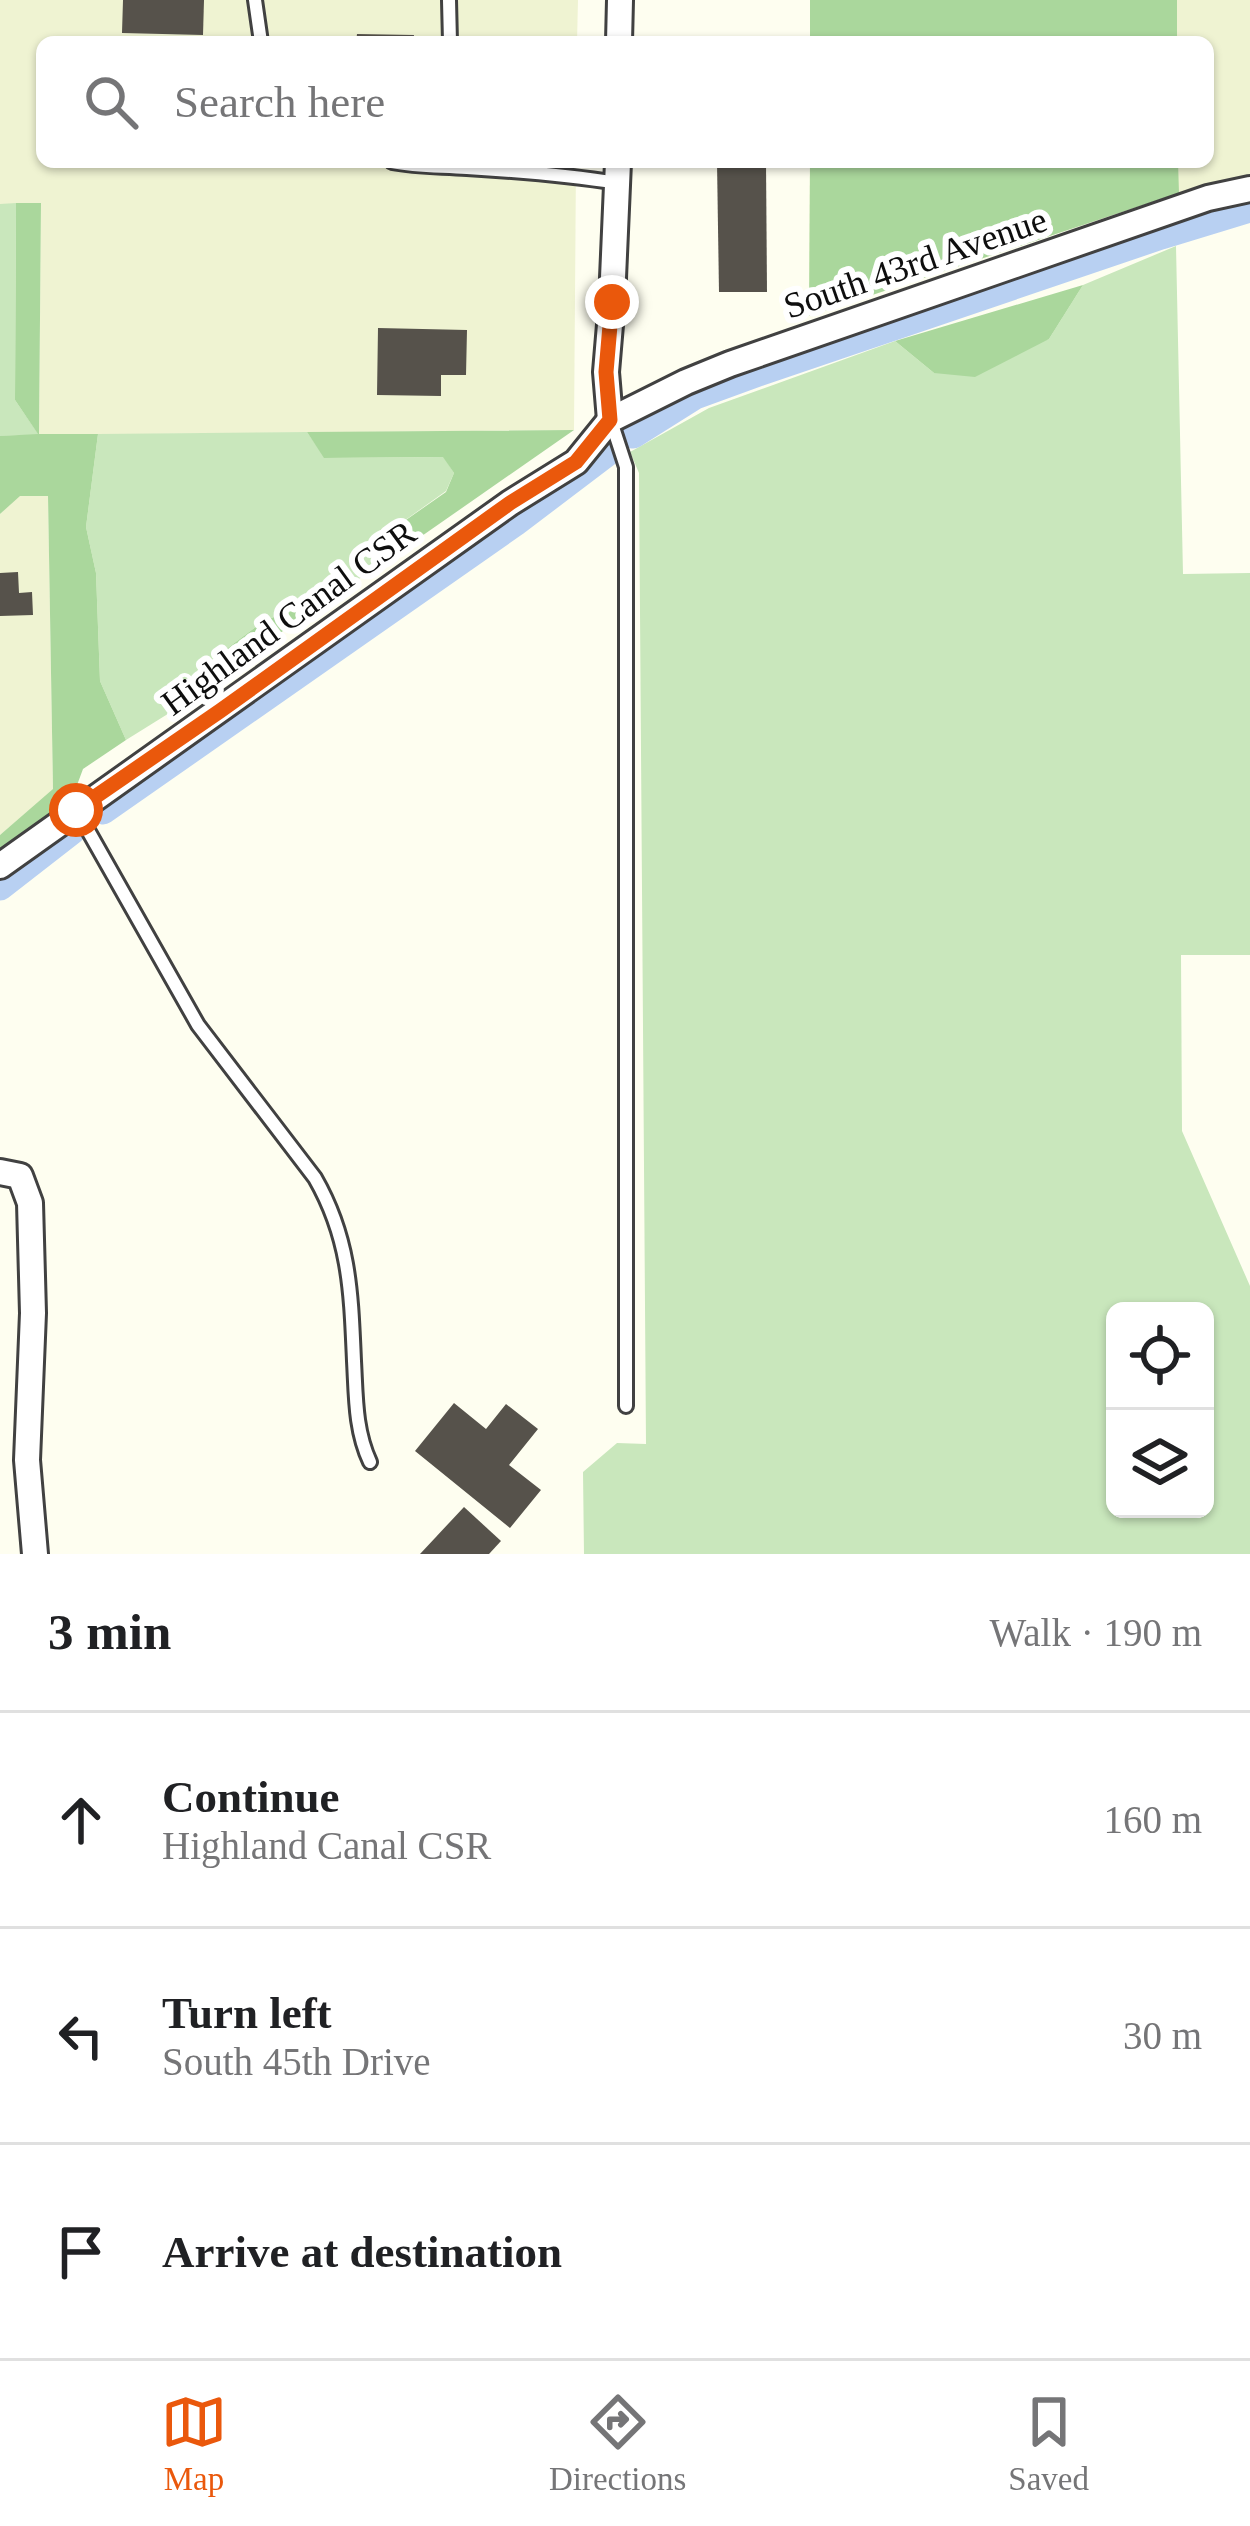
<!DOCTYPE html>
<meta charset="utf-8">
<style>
body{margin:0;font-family:"Times New Roman",serif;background:#f6f6f6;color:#202124}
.controls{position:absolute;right:36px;bottom:36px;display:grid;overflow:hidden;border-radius:18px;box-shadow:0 3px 9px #0004}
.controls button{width:108px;height:108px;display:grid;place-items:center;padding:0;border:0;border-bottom:3px solid #e0e0e0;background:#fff;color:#202124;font:60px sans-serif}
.stop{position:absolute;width:36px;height:36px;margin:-27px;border:9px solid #ea580c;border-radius:50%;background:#fff}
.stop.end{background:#ea580c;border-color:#fff;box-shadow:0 3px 12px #0008}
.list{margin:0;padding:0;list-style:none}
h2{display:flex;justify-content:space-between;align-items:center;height:156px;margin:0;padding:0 48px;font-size:51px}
h2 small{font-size:39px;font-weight:400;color:#757577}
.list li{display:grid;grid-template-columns:78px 1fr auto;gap:36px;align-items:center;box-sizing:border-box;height:216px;padding:0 48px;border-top:3px solid #e0e0e0}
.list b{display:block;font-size:45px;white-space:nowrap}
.list p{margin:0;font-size:39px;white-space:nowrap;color:#757577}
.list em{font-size:39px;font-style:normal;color:#757577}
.icon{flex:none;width:66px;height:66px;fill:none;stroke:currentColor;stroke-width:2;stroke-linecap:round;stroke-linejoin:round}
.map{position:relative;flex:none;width:1250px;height:1554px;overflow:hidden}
.search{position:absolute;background:#fff;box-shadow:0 3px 9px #0004;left:36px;right:36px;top:36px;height:132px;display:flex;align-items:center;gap:30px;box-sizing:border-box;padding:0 42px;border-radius:18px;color:#757577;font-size:45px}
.sheet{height:804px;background:#fff}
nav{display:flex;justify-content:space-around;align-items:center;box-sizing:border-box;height:168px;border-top:3px solid #e0e0e0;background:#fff;font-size:33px;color:#757577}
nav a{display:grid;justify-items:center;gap:6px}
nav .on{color:#ea580c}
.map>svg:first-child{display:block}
.farmland{fill:#eff3d2}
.green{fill:#c9e7bc;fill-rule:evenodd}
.forest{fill:#aad79c}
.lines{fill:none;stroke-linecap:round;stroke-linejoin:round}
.canal{stroke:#b8d0f2;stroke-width:27}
.building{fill:#56524b}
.lane-casing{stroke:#414141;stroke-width:18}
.street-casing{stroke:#414141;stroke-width:30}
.lane{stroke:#fff;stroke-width:12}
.street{stroke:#fff;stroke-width:24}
.route{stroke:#ea580c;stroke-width:15}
.labels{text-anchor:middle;stroke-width:12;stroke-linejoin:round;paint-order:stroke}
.street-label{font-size:36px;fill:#0e0e0e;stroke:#fff}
</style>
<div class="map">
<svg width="1250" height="1554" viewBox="0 0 1250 1554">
<rect width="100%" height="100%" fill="#fefef0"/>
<!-- farmland -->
<g class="farmland">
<path d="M0,0H578L577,42H42V162H576L574,430L39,435L41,204H0Z"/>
<path d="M810,0H1250V174L1179,193L809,316L810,162H1208V42H810Z"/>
<path d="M20,495H48L53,790L0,835V514Z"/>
</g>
<!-- green -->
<g class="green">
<path d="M16,203L15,400L39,435L0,436V204Z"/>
<path d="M1176,246L1183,574L1250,573V955H1181L1182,1131L1250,1286V1554H584L583,1472L617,1443L646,1444L639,473L630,452L709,408L895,341L934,373L1049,339L1083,285ZM1115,1311H1205V1509H1115Z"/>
<path d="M307,432L325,458L444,457L454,473L446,491L383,536L373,570L324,601L265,620L201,668L179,707L126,740L100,681L96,573L86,527L98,434Z"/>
</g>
<!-- forest -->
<g class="forest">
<rect x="810" y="0" width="367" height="42"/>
<path d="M810,162H1178L1179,193L809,316Z"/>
<path d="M16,203H41L39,434H98L86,527L96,573L100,681L126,740L83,769L70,804L0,857V835L53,789L48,496H20L0,514V436L38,434L15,400Z"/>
<path d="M1083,285L1049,339L975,377L934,373L895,341Z"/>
<path d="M574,430L373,570L383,536L446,492L454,473L443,457L324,458L307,432Z"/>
<path d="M324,601L179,707L201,668L265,620Z"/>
</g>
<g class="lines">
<!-- canal -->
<g class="canal">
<path d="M633,435L695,396L761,372L1161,236L1250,209"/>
<path d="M103,811L515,523L606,454"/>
<path d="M0,887L72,831"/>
</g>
</g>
<!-- building -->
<g class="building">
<path d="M123,0H204L203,35L122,33Z"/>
<path d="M357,34L414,35L413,42H356Z"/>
<path d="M717,162H766L767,292H719Z"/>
<path d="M378,328L467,330L466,375H441V396L377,395Z"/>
<path d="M18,572L19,593L32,592L33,615L0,616V573Z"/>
<path d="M454,1403L486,1429L506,1404L538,1429L509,1465L541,1490L510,1528L415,1451Z"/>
<path d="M464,1507L501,1541L489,1554H420Z"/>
</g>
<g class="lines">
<!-- lane casing -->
<g class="lane-casing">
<g id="lane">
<path d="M255,0L261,42"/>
<path d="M449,0L450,42"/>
<path d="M392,162C418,167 442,166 467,168C518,171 568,175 617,183"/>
<path d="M611,421L626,467V1406"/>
<path d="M77,811L198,1025L315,1178C350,1239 351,1293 354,1361C356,1396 355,1430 370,1462"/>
</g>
</g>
<!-- street casing -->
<g class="street-casing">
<g id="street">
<path d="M619,42L620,0"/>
<path d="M610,420L606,372L612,301L618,162"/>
<path d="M0,866L510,503L576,462L610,420L686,382L730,364L1208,198L1250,189"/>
<path d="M0,1172L20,1176L30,1203L33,1313L27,1460L35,1554"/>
</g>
</g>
<!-- lane -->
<use href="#lane" class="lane"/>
<!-- street -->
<use href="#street" class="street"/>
</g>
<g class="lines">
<!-- route -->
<path class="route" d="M76,810L220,711L510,503L576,462L610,420L606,372L612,302"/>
</g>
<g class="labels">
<!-- street labels -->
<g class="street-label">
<text transform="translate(915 262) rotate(-19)" y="13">South 43rd Avenue</text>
<text transform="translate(288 617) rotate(-36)" y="13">Highland Canal CSR</text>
</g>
</g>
</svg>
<div class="controls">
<button><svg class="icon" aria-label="locate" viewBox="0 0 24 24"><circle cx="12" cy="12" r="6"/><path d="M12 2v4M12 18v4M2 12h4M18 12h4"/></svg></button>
<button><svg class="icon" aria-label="layers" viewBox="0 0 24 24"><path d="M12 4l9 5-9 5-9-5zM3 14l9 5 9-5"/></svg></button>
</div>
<div class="stop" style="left:76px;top:810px"></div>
<div class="stop end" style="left:612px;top:302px"></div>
<div class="search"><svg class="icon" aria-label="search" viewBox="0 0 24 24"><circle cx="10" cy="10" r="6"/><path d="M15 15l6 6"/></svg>Search here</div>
</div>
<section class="sheet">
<h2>3 min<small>Walk · 190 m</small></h2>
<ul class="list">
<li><svg class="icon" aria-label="ahead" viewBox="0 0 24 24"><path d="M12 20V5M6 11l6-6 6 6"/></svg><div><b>Continue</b><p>Highland Canal CSR</p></div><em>160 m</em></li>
<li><svg class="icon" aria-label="left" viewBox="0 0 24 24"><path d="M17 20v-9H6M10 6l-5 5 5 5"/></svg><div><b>Turn left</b><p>South 45th Drive</p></div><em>30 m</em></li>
<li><svg class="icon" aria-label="arrive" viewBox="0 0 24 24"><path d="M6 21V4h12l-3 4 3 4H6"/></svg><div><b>Arrive at destination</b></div></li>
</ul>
</section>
<nav>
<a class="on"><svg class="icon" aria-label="map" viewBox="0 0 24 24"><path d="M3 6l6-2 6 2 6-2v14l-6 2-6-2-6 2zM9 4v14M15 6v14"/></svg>Map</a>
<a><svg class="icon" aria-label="directions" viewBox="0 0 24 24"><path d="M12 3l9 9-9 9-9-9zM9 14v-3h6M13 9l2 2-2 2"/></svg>Directions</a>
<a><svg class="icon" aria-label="saved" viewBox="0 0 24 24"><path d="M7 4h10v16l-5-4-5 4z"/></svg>Saved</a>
</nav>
